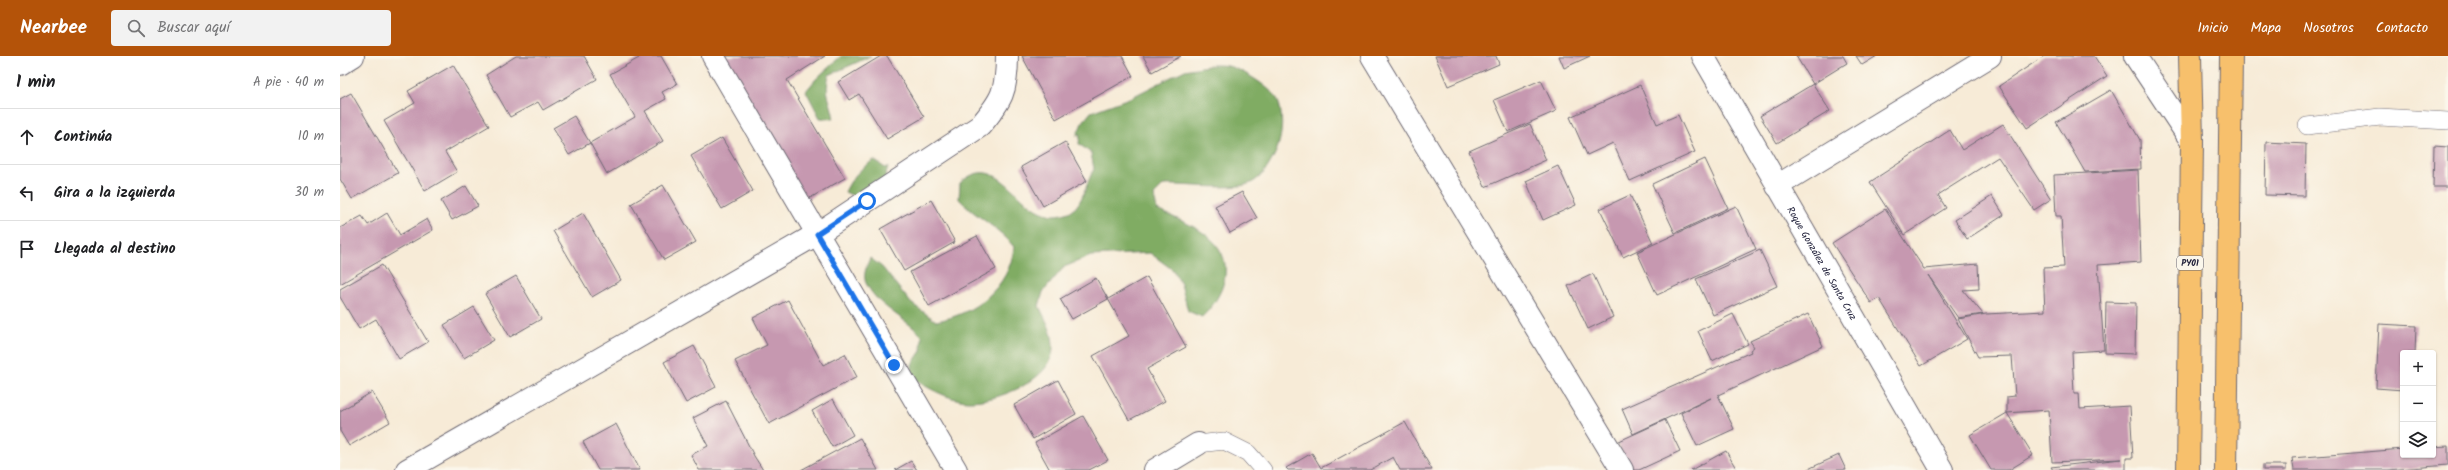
<!DOCTYPE html>
<html lang="es">
<meta charset="utf-8">
<style>
body{margin:0;font-family:Kalam,sans-serif;background:#f2f2f2;color:#202124}
.controls{position:absolute;right:12px;bottom:12px;display:grid;overflow:hidden;border-radius:4px;box-shadow:0 1px 3px #0004}
.controls button{width:36px;height:36px;display:grid;place-items:center;padding:0;border:0;border-bottom:1px solid #e0e0e0;background:#fff;color:#202124;font:20px sans-serif}
.stop{position:absolute;width:12px;height:12px;margin:-9px;border:3px solid #1a73e8;border-radius:50%;background:#fff}
.stop.end{background:#1a73e8;border-color:#fff;box-shadow:0 1px 4px #0008}
.list{margin:0;padding:0;list-style:none}
h2{display:flex;justify-content:space-between;align-items:center;height:52px;margin:0;padding:0 16px;font-size:17px}
h2 small{font-size:13px;font-weight:400;color:#757577}
.list li{display:grid;grid-template-columns:26px 1fr auto;gap:12px;align-items:center;box-sizing:border-box;height:56px;padding:0 16px;border-top:1px solid #e0e0e0}
.list b{display:block;font-size:15px;white-space:nowrap}
.list em{font-size:13px;font-style:normal;color:#757577}
.icon{flex:none;width:22px;height:22px;fill:none;stroke:currentColor;stroke-width:2;stroke-linecap:round;stroke-linejoin:round}
.map{position:relative;flex:none;width:2108px;height:414px;overflow:hidden}
header{display:flex;align-items:center;gap:24px;box-sizing:border-box;height:56px;padding:0 20px;background:#b45309;color:#fff}
header strong{font-size:19px}
nav{display:flex;gap:22px;margin-inline-start:auto;font-size:14px}
.search{width:280px;height:36px;background:#f2f2f2;display:flex;align-items:center;gap:10px;box-sizing:border-box;padding:0 14px;border-radius:4px;color:#757577;font-size:15px}
main{display:flex}
aside{flex:1;background:#fff}
.map>svg:first-child{display:block}
.forest{fill:#80ac64;stroke:#516750}
.building{fill:#c698b0}
.lines{fill:none;stroke-linecap:round;stroke-linejoin:round}
.lane-casing{stroke:#6d6872;stroke-width:18}
.street-casing{stroke:#6d6872;stroke-width:24}
.highway-casing{stroke:#6d6872;stroke-width:24}
.lane{stroke:#fff;stroke-width:17}
.street{stroke:#fff;stroke-width:22}
.highway{stroke:#f7c06c;stroke-width:22}
.route{stroke:#1a73e8;stroke-width:5}
.labels{text-anchor:middle;stroke-width:3.5;stroke-linejoin:round;paint-order:stroke}
.shield{fill:#fbf7ec;stroke:#636270;stroke-width:1}
.shield-label{font-size:9px;font-weight:bold;fill:#22223b}
.street-label{font-size:10px;fill:#22223b;stroke:#fbf7ec}
</style>
<header>
<strong>Nearbee</strong>
<div class="search"><svg class="icon" aria-label="search" viewBox="0 0 24 24"><circle cx="10" cy="10" r="6"/><path d="M15 15l6 6"/></svg>Buscar aquí</div>
<nav><a>Inicio</a><a>Mapa</a><a>Nosotros</a><a>Contacto</a></nav>
</header>
<main>
<aside>
<h2>1 min<small>A pie · 40 m</small></h2>
<ul class="list">
<li><svg class="icon" aria-label="ahead" viewBox="0 0 24 24"><path d="M12 20V5M6 11l6-6 6 6"/></svg><div><b>Continúa</b></div><em>10 m</em></li>
<li><svg class="icon" aria-label="left" viewBox="0 0 24 24"><path d="M17 20v-9H6M10 6l-5 5 5 5"/></svg><div><b>Gira a la izquierda</b></div><em>30 m</em></li>
<li><svg class="icon" aria-label="arrive" viewBox="0 0 24 24"><path d="M6 21V4h12l-3 4 3 4H6"/></svg><div><b>Llegada al destino</b></div></li>
</ul>
</aside>
<div class="map">
<svg width="2108" height="414" viewBox="0 0 2108 414">
<rect width="100%" height="100%" fill="#fbf7ec"/>
<filter id="ink" filterUnits="userSpaceOnUse"><feTurbulence type="fractalNoise" baseFrequency=".025" numOctaves="2"/><feDisplacementMap in="SourceGraphic" scale="8" xChannelSelector="R" yChannelSelector="G"/><feConvolveMatrix kernelMatrix="1 2 1 2 8 2 1 2 1" color-interpolation-filters="sRGB"/></filter>
<filter id="wash" filterUnits="userSpaceOnUse"><feTurbulence type="fractalNoise" baseFrequency=".012" numOctaves="4" result="noise"/><feDisplacementMap in="SourceGraphic" scale="16" xChannelSelector="R" yChannelSelector="G"/><feGaussianBlur stdDeviation="0.9" result="paint"/><feColorMatrix in="noise" values="0 0 0 0 0 0 0 0 0 0 0 0 0 0 0 0 0 1.4 0 .05"/><feComposite in="paint" operator="in"/></filter>
<g filter="url(#wash)">
<rect width="100%" height="100%" fill="#f7ebd7"/>
<!-- forest -->
<g class="forest">
<path d="M501,0H531L489,19C484,39 491,44 494,63L480,62L466,35L476,23Z"/>
<path d="M873,9C878,9 884,9 888,10C901,13 935,33 939,47C944,66 942,85 933,102C927,113 922,121 911,127C894,135 847,128 824,129L814,139L817,154C835,162 857,170 871,183C897,207 884,240 862,261L848,255L841,228L833,214L810,197L751,200L724,211L703,236L699,250C705,263 713,275 713,290C715,324 656,346 628,345C609,344 588,332 572,322V308L581,295L582,280C566,262 538,251 527,229C522,221 526,211 530,202L542,211L571,247L596,265C634,259 670,231 674,191C659,171 635,161 619,143L620,127C659,93 675,154 713,159C721,159 730,157 736,151C745,140 747,125 754,113L751,97L739,88L740,77L736,81L742,67L751,56L792,41L845,14Z"/>
<path d="M534,104L545,112L548,111L544,126L518,142L505,136C512,121 520,113 534,104Z"/>
</g>
<g id="blocks">
<!-- building -->
<g class="building">
<path d="M176,0H244L257,23L203,54L198,46L170,61L146,19Z"/>
<path d="M298,0H321L337,28L322,36L326,43L305,55L323,85L267,118L250,87L295,61L270,18L299,2Z"/>
<path d="M375,0H485L447,24L505,122L463,146Z"/>
<path d="M541,0H547L584,61L547,83L519,38L509,44L498,26Z"/>
<path d="M682,0H782L793,20L716,63Z"/>
<path d="M803,0H841L812,16Z"/>
<path d="M1095,0H1156L1159,8L1108,30Z"/>
<path d="M1219,0H1250L1224,12Z"/>
<path d="M1456,0H1503L1507,7L1473,28Z"/>
<path d="M1516,0H1537L1522,9Z"/>
<path d="M1704,0H1754L1767,20L1687,72L1659,30Z"/>
<path d="M113,9L149,70L105,96L117,116L85,135L44,65L75,47L68,35Z"/>
<path d="M1201,24L1216,55L1168,76L1154,44Z"/>
<path d="M1473,28L1490,55L1437,87L1420,60Z"/>
<path d="M1300,29L1317,68L1338,59L1355,96L1290,125L1273,87L1247,99L1230,61Z"/>
<path d="M1771,34L1800,84L1801,113L1745,116L1716,66Z"/>
<path d="M11,37L58,117L12,143L0,123V43Z"/>
<path d="M234,60L250,87L229,99L213,72Z"/>
<path d="M1190,68L1206,104L1145,131L1129,95Z"/>
<path d="M1663,68L1711,143L1694,154L1658,101L1598,139L1606,152L1564,179L1530,126L1610,74L1622,94Z"/>
<path d="M382,82L413,135L382,153L351,100Z"/>
<path d="M725,86L747,125L703,150L681,111Z"/>
<path d="M1926,86L1966,88L1965,140L1925,139Z"/>
<path d="M2094,90L2108,91V131H2093Z"/>
<path d="M1365,103L1388,152L1335,177L1312,128Z"/>
<path d="M1218,110L1236,149L1203,164L1186,125Z"/>
<path d="M1798,114L1801,206L1758,209L1764,294L1732,296L1734,337H1739L1740,353L1790,350L1793,402H1786V414H1713L1711,411L1781,403L1712,406L1709,354L1667,357L1693,399L1669,414H1651L1630,379L1667,357V341L1675,340L1672,300L1638,301L1618,263L1646,258L1705,255L1703,212L1724,211L1721,160H1716L1714,119Z"/>
<path d="M323,129L356,186L324,204L291,148Z"/>
<path d="M126,130L138,150L112,164L101,145Z"/>
<path d="M902,136L917,162L890,177L875,150Z"/>
<path d="M1290,139L1313,187L1283,201L1260,153Z"/>
<path d="M1652,140L1664,159L1627,183L1615,164Z"/>
<path d="M591,144L615,186L564,215L540,173Z"/>
<path d="M1396,150L1416,193L1317,239L1297,196Z"/>
<path d="M1545,153L1584,213L1638,208L1639,233L1623,234L1643,258L1618,262L1588,219L1627,283L1581,310L1539,242L1531,247L1492,187Z"/>
<path d="M47,157L60,179L87,163L93,174L0,228V172L22,160L28,169Z"/>
<path d="M243,157L281,224L252,241L213,175Z"/>
<path d="M637,180L656,213L589,250L570,216Z"/>
<path d="M1420,194L1437,230L1373,259L1356,223Z"/>
<path d="M42,209L88,286L59,303L36,263L19,273L0,241V233Z"/>
<path d="M1253,218L1273,261L1248,273L1228,230Z"/>
<path d="M176,220L201,263L170,281L145,238Z"/>
<path d="M807,221L846,291L807,313L825,345L789,364L753,300L789,280L768,243Z"/>
<path d="M756,222L768,243L732,263L720,243Z"/>
<path d="M448,244L483,309L505,298L517,321L429,368L395,305L427,289L413,262Z"/>
<path d="M1766,246L1796,247L1795,298L1765,297Z"/>
<path d="M134,251L154,284L124,302L104,269Z"/>
<path d="M1393,258L1408,288L1372,305L1358,275Z"/>
<path d="M1468,258L1483,290L1378,339L1394,373L1357,390L1341,357L1371,342L1293,378L1282,353L1411,296L1410,294L1414,291L1410,285Z"/>
<path d="M2039,268L2076,270L2075,297H2063V334L2036,332Z"/>
<path d="M354,290L376,331L346,347L324,306Z"/>
<path d="M718,324L736,358L693,383L674,349Z"/>
<path d="M32,336L50,366L9,390L0,375V355Z"/>
<path d="M493,343L513,379L492,391L472,355Z"/>
<path d="M386,345L414,400L423,414H359L351,399L368,390L353,362Z"/>
<path d="M743,360L768,404L749,414H710L695,387Z"/>
<path d="M1325,364L1340,395L1299,414H1290L1277,386Z"/>
<path d="M1065,366L1092,414H1060L1053,401L1030,414H948L946,412L972,397L981,412Z"/>
<path d="M276,368L300,414H258L243,386Z"/>
<path d="M520,382L538,414H461Z"/>
<path d="M2108,390V409L2048,414H1954L1952,402L2063,393V399H2093V391Z"/>
<path d="M1386,395L1397,414H1351Z"/>
<path d="M1499,399L1506,414H1466Z"/>
<path d="M571,405L577,414H555Z"/>
<rect x="1923" y="409" width="23" height="5"/>
</g>
</g>
</g>
<g filter="url(#ink)">
<use href="#blocks" fill-opacity="0" stroke="#6d6872" stroke-width="1"/>
<g class="lines">
<!-- lane casing -->
<g class="lane-casing">
<g id="lane">
<path d="M1967,70L2040,61L2108,65"/>
<path d="M858,388L884,385L908,397L923,414"/>
</g>
</g>
<!-- street casing -->
<g class="street-casing">
<g id="street">
<path d="M373,0L616,414"/>
<path d="M1032,0L1282,414"/>
<path id="s1" d="M1363,0L1602,414"/>
<path d="M1795,0L1852,86"/>
<path d="M0,8L13,0"/>
<path d="M1437,130L1650,0"/>
<path d="M67,414L477,178L640,70C662,44 667,35 667,0"/>
<path d="M815,414L858,388"/>
</g>
</g>
<!-- highway casing -->
<g class="highway-casing">
<g id="highway">
<path d="M1848,414L1852,86L1850,0"/>
<path d="M1886,414L1891,0"/>
</g>
</g>
<!-- lane -->
<use href="#lane" class="lane"/>
<!-- street -->
<use href="#street" class="street"/>
<!-- highway -->
<use href="#highway" class="highway"/>
</g>
</g>
<g class="lines" filter="url(#ink)">
<!-- route -->
<path class="route" d="M527,145L477,178L554,309"/>
</g>
<g class="labels">
<!-- shield labels -->
<rect class="shield" x="1837" y="200" width="26" height="14" rx="3"/>
<g class="shield-label">
<text x="1850" y="210">PY01</text>
</g>
<!-- street labels -->
<g class="street-label">
<text dy="4" stroke="none"><textPath href="#s1" startOffset="239">Roque González de Santa Cruz</textPath></text>
</g>
</g>
</svg>
<div class="controls">
<button>+</button>
<button>−</button>
<button><svg class="icon" aria-label="layers" viewBox="0 0 24 24"><path d="M12 4l9 5-9 5-9-5zM3 14l9 5 9-5"/></svg></button>
</div>
<div class="stop" style="left:527px;top:145px"></div>
<div class="stop end" style="left:554px;top:309px"></div>
</div>
</main>
